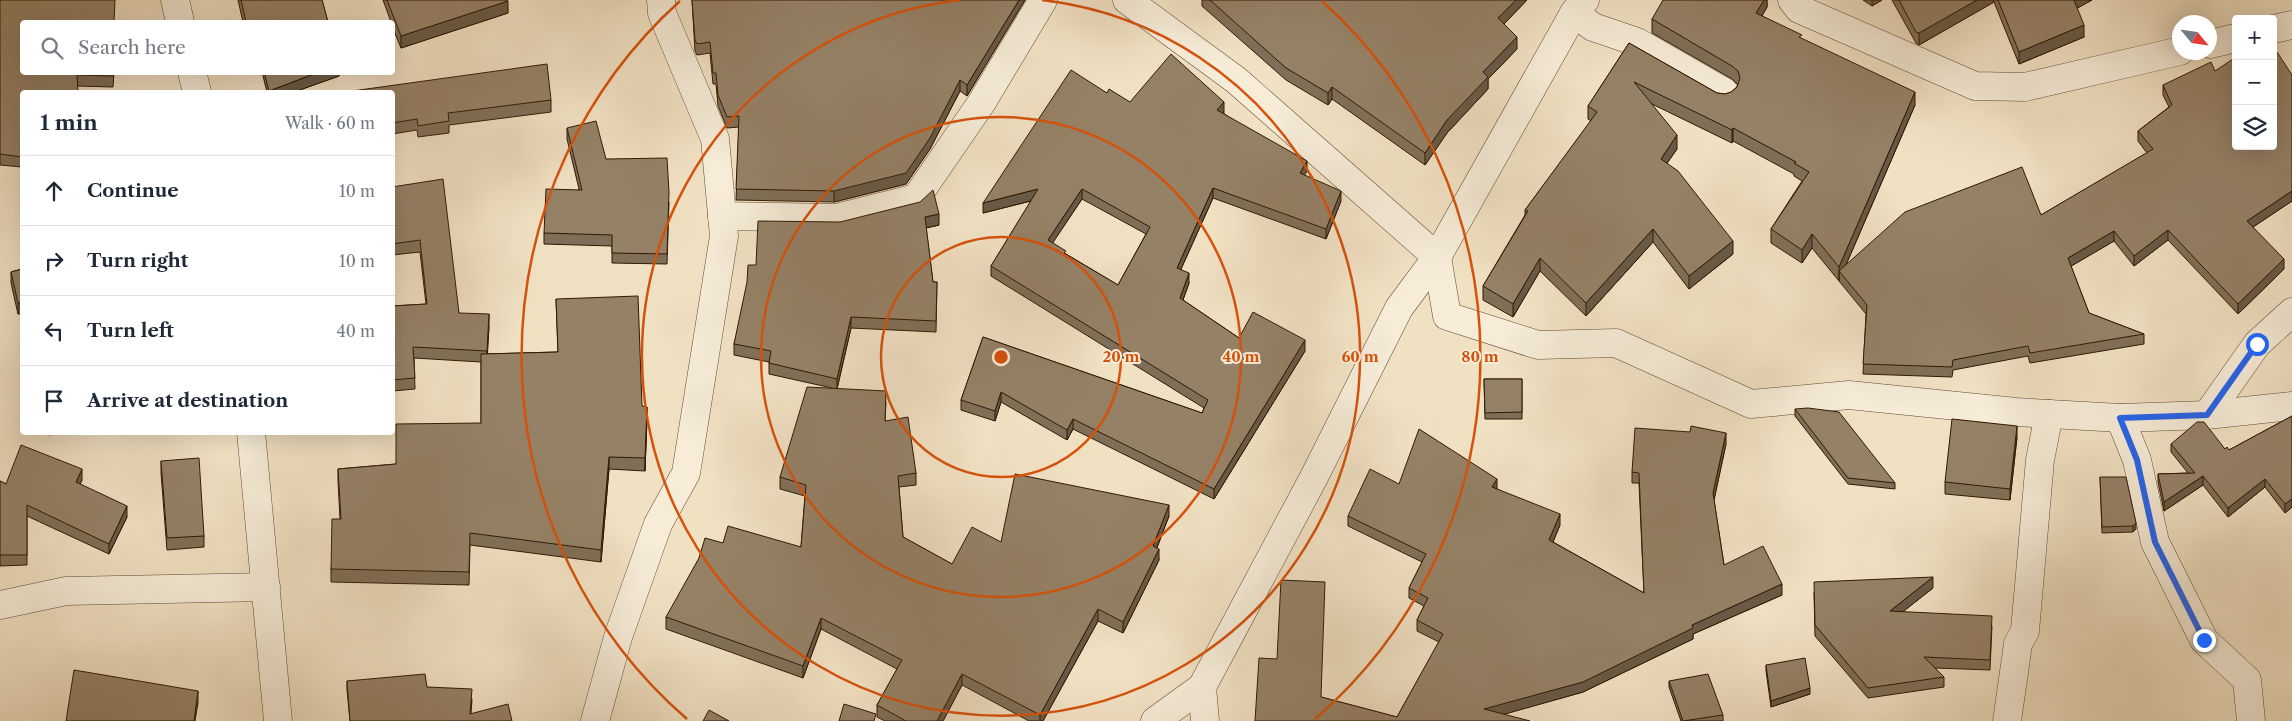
<!DOCTYPE html>
<meta charset="utf-8">
<style>
body{margin:0;font-family:"Libre Caslon Text",serif;background:#f6f6f7;color:#1f2937}
.controls{position:absolute;right:15px;top:15px;display:grid;overflow:hidden;border-radius:5px;box-shadow:0 5px 20px #0002}
.controls button{width:45px;height:45px;display:grid;place-items:center;padding:0;border:0;border-bottom:1px solid #e0e1e3;background:#fff;color:#1f2937;font:25px sans-serif}
.compass{position:absolute;left:2172px;top:15px;width:45px;height:45px;border-radius:50%;background:#fff;box-shadow:0 5px 20px #0002;rotate:119deg}
.stop{position:absolute;width:15px;height:15px;margin:-11px;border:4px solid #2563eb;border-radius:50%;background:#fff}
.stop.end{background:#2563eb;border-color:#fff;box-shadow:0 1px 5px #0008}
.list{margin:0;padding:0;list-style:none}
h2{display:flex;justify-content:space-between;align-items:center;height:65px;margin:0;padding:0 20px;font-size:21px}
h2 small{font-size:16px;font-weight:400;color:#747a83}
.list li{display:grid;grid-template-columns:32px 1fr auto;gap:15px;align-items:center;box-sizing:border-box;height:70px;padding:0 20px;border-top:1px solid #e0e1e3}
.list b{display:block;font-size:19px;white-space:nowrap}
.list em{font-size:16px;font-style:normal;color:#747a83}
.icon{flex:none;width:28px;height:28px;fill:none;stroke:currentColor;stroke-width:2;stroke-linecap:round;stroke-linejoin:round}
.map{position:relative;flex:none;width:2292px;height:721px;overflow:hidden}
.search{position:absolute;background:#fff;box-shadow:0 5px 20px #0002;left:20px;top:20px;width:375px;height:55px;display:flex;align-items:center;gap:12px;box-sizing:border-box;padding:0 18px;border-radius:5px;color:#747a83;font-size:19px}
.panel{position:absolute;background:#fff;box-shadow:0 5px 20px #0002;left:20px;top:90px;width:375px;height:345px;border-radius:5px}
.map>svg:first-child{display:block}
.lines{fill:none;stroke-linecap:round;stroke-linejoin:round}
.minor-casing{stroke:#614a32;stroke-width:29}
.minor{stroke:#f6ecd8;stroke-width:28}
.wall{fill:#806f58;stroke:#311802;fill-rule:evenodd}
.shaded-wall{fill:#685a47;stroke:#311802}
.building{fill:#958166;stroke:#311802;fill-rule:evenodd}
.route{stroke:#2563eb;stroke-width:6}
.ring{fill:none;stroke:#d6520b;stroke-width:2.5}
.centre{fill:#d6520b;stroke:#f6ecd8;stroke-width:2.5}
.ring-label{font-size:15px;text-anchor:middle;font-weight:bold;fill:#d6520b;stroke:#f6ecd8;stroke-width:4;stroke-linejoin:round;paint-order:stroke}
</style>
<div class="map">
<svg width="2292" height="721" viewBox="0 0 2292 721">
<rect width="100%" height="100%" fill="#f1e1c3"/>
<filter id="stains"><feTurbulence type="fractalNoise" baseFrequency=".004" numOctaves="4"/><feColorMatrix values="0 0 0 0 .2 0 0 0 0 .09 0 0 0 0 .02 0 0 0 .5 -.17"/></filter>
<radialGradient id="worn" r=".72"><stop offset=".6" stop-color="#630" stop-opacity="0"/><stop offset="1" stop-color="#630" stop-opacity=".3"/></radialGradient>
<g class="lines">
<!-- minor casing -->
<g class="minor-casing">
<g id="minor">
<path d="M175,0L180,22"/>
<path d="M1127,0L1236,80L1437,257L1447,316L1538,345L1616,343L1751,404L1849,395L2016,412L2120,418L2207,415L2292,406"/>
<path d="M1792,0L1799,9L1975,86L2025,87L2180,51"/>
<path d="M1574,13L1593,27L1637,42L1724,92"/>
<path d="M2273,29L2292,25"/>
<path d="M2210,44L2236,38"/>
<path d="M192,72L197,92"/>
<path d="M722,216L836,218L916,198L982,102L1043,0"/>
<path d="M2207,415L2257,344L2292,312"/>
<path d="M2120,418L2137,460L2155,542L2204,640L2247,680L2251,721"/>
<path d="M251,432L278,721"/>
<path d="M0,605L66,591L266,587"/>
<path d="M1202,687L1205,721"/>
<path d="M595,721L618,637L658,524L686,473L724,236L715,139L662,13L661,0"/>
<path d="M1155,721L1202,687L1313,479L1399,308L1437,257L1574,13L1585,0"/>
<path d="M2007,721L2018,644L2025,631L2040,460L2049,414"/>
</g>
</g>
<!-- minor -->
<use href="#minor" class="minor"/>
</g>
<!-- wall -->
<g class="wall">
<path d="M0,0L114,72L113,87L78,86L22,92V167L0,165Z"/>
<path d="M238,0H322L328,22H243Z"/>
<path d="M383,0H507L508,13L401,48L392,26V22H391Z"/>
<path d="M692,0H1025L967,96L960,91L930,149L906,184L834,202L736,200L739,127L727,128L718,106L716,84H713L710,53L697,55L695,51Z"/>
<path d="M1202,0H1527L1504,24L1517,49L1488,79V89L1447,133L1425,165L1332,99L1328,105L1286,80L1202,6Z"/>
<path d="M1767,0V7L1762,16L1915,105L1846,265L2041,215L2147,153L2138,141V131L2169,107L2163,95V85L2215,71L2292,75V201L2253,227L2284,269L2238,314L2168,240L2134,266L2114,241L2071,266L2089,313L2144,334V344L2030,363L2028,356L1953,370L1952,377L1863,374L1866,314L1812,248L1802,263L1771,243V229L1802,181L1794,176V174L1733,141L1732,143L1652,104L1677,149L1667,163L1733,254L1689,289L1653,242L1586,316L1540,271L1513,317L1483,300V286L1525,215V210L1591,121L1588,119V106L1629,43L1717,93L1725,94L1731,92L1737,87L1738,85L1732,79L1652,33V19Z"/>
<path d="M1863,0H1882L1872,6Z"/>
<path d="M1892,0H2092L2077,8L2084,37L2019,64L1994,2L1919,45L1916,43Z"/>
<path d="M262,72H339V76L294,92H267Z"/>
<path d="M392,92L551,100V112L449,125V133L418,137L417,130L392,134Z"/>
<path d="M1130,102L1224,113H1223L1307,171L1304,175L1341,201L1326,239L1213,198L1181,269L1189,283L1183,300L1239,338L1305,351L1214,499L1073,429L1067,440L1001,402L995,421L961,410V400L983,337L1202,413L1204,408L991,276V266L1031,201L983,213ZM1082,199L1146,234L1118,285L1066,254L1052,243Z"/>
<path d="M567,128L606,159L669,202L667,264L612,263V246L544,244V233L579,189L567,139Z"/>
<path d="M392,187L459,313L489,326L487,354L558,352L556,299L642,406L647,419L645,471L609,469L601,562L470,545L469,585L331,582V569L340,519L338,481V469L396,464L481,423V362L414,358L415,389L392,391V306L426,304L420,252L392,255Z"/>
<path d="M939,225L926,228L933,282H937L936,332L851,328L837,389L886,402L885,420L916,473V485L899,487L903,537L952,564L1001,542L1169,516L1157,548L1159,560L1123,633L1098,621L1043,721H1029L962,685L943,721H885L877,717V705L897,669L821,629L803,678L666,629V617L723,543L801,547L805,496L780,489V477L832,388L769,374V362L734,355V344L756,265Z"/>
<path d="M22,269V313L18,314L11,283V272Z"/>
<path d="M1484,379H1522V419H1485Z"/>
<path d="M1795,409L1895,483V489L1848,484L1795,416Z"/>
<path d="M2292,416V507L2285,513L2265,487L2228,517L2203,485L2164,511L2158,482V474L2188,473L2171,452V444L2229,450Z"/>
<path d="M49,432H65L49,435Z"/>
<path d="M2017,437L2010,500L1945,494V482Z"/>
<path d="M1726,444L1714,500L1724,565L1782,595L1693,634V639L1583,692L1504,714L1255,721L1321,697L1397,717L1439,642L1417,631V620L1424,606L1409,598V588L1422,562L1348,526V516L1399,484L1497,489L1560,525L1553,542L1644,593L1639,483H1632V472Z"/>
<path d="M161,461L204,536V547L167,550L161,473Z"/>
<path d="M2100,477L2136,529L2133,532L2102,533Z"/>
<path d="M82,480L80,484L127,517L109,554L27,516V565L0,566V481L6,484Z"/>
<path d="M1933,588L1902,612L1992,626L1990,670L1935,668L1944,677V687L1868,698L1815,636L1814,592Z"/>
<path d="M1766,665L1810,694L1771,707L1766,671Z"/>
<path d="M347,681L427,687L472,699L471,714L512,721H350L347,690Z"/>
<path d="M1669,681L1723,715V721H1681L1669,687Z"/>
</g>
<!-- shaded-wall -->
<g class="shaded-wall">
<path d="M1019,0H1025L967,96V85Z"/>
<path d="M1516,0H1527L1498,30V18Z"/>
<path d="M1764,0H1767V7L1756,26V13Z"/>
<path d="M1872,0H1882L1872,6Z"/>
<path d="M1977,0H1994V2L1919,45V33Z"/>
<path d="M2074,0H2092L2074,10Z"/>
<path d="M508,1V13L401,48V36Z"/>
<path d="M2084,25V37L2019,64V52Z"/>
<path d="M1517,37V49L1488,79V89L1447,133L1425,165V153L1447,120L1483,72Z"/>
<path d="M319,72H339V76L294,92H269V91Z"/>
<path d="M960,80V91L930,149L906,184L834,202V191Z"/>
<path d="M1332,87V99L1328,105V93Z"/>
<path d="M1915,92V105L1842,274L1839,271V281V267Z"/>
<path d="M1224,102V113L1217,120V110Z"/>
<path d="M1733,128V141L1732,143V130Z"/>
<path d="M1677,135V149L1661,172V159Z"/>
<path d="M1307,161V171L1300,183V173Z"/>
<path d="M1213,188V198L1177,278V268Z"/>
<path d="M1038,189V199L983,213V203Z"/>
<path d="M1082,189V199L1048,250V240Z"/>
<path d="M1341,191V201L1326,239V229Z"/>
<path d="M2292,191V201L2247,231V221Z"/>
<path d="M939,214V225L925,228V217Z"/>
<path d="M1653,229V242L1586,316V303Z"/>
<path d="M2168,230V240L2134,266V256Z"/>
<path d="M2114,231V241L2068,268V258Z"/>
<path d="M1812,234V248L1802,263V250Z"/>
<path d="M1733,241V254L1689,289V276Z"/>
<path d="M1540,258V271L1513,317V304Z"/>
<path d="M2284,259V269L2238,314V304Z"/>
<path d="M1189,273V283L1180,308V298Z"/>
<path d="M22,302V313L18,314V303Z"/>
<path d="M489,314V326L487,363V351Z"/>
<path d="M851,317V328L837,389V379Z"/>
<path d="M1305,340V351L1214,499V489Z"/>
<path d="M1001,392V402L995,421V411Z"/>
<path d="M647,407V419L645,471V458Z"/>
<path d="M1073,419V429L1067,440V430Z"/>
<path d="M2017,426V437L2010,500V489Z"/>
<path d="M1726,433V444L1713,504V493Z"/>
<path d="M609,457V469L601,562V550Z"/>
<path d="M82,469V480L76,493V482Z"/>
<path d="M2203,476V485L2164,511V502Z"/>
<path d="M1497,479V489L1492,487Z"/>
<path d="M2265,479V487L2228,517V508Z"/>
<path d="M2292,499V507L2285,513V504Z"/>
<path d="M1169,505V516L1153,557V546Z"/>
<path d="M127,506V517L109,554V544Z"/>
<path d="M1560,514V525L1549,551V540Z"/>
<path d="M2136,523V529L2133,532V526Z"/>
<path d="M1159,549V560L1123,633V622Z"/>
<path d="M1933,577V588L1890,622V611Z"/>
<path d="M1782,584V595L1693,634V639L1583,692L1484,720V709L1692,625Z"/>
<path d="M1098,609V621L1043,721H1040V715Z"/>
<path d="M821,618V629L803,678V666Z"/>
<path d="M962,674V685L943,721H937Z"/>
<path d="M1810,688V694L1771,707V701Z"/>
<path d="M198,691V703L195,721H194Z"/>
</g>
<!-- building -->
<g class="building">
<path d="M0,0H115L114,22H22V72H113V76L77,75L78,92H22V157L0,154Z"/>
<path d="M241,0H322L328,22H246Z"/>
<path d="M387,0H507L508,1L401,36Z"/>
<path d="M692,0H1019L967,85L960,80L930,138L906,173L834,191L736,189L739,116L727,117L718,95L716,73H713L710,42L697,44L695,40Z"/>
<path d="M1210,0H1516L1498,18L1517,37L1483,72L1488,77L1447,120L1425,153L1332,87L1328,93L1286,68Z"/>
<path d="M1663,0H1764L1756,13L1802,35L1799,37L1915,92L1839,267L1812,234L1802,250L1771,229L1809,172L1794,163L1796,162L1733,128L1732,130L1634,82L1677,135L1661,159L1678,171L1733,241L1689,276L1653,229L1586,303L1540,258L1513,304L1483,286L1528,211L1525,210L1597,112L1588,106L1629,43L1717,93L1725,94L1731,92L1737,87L1740,78L1738,71L1732,66L1652,19Z"/>
<path d="M1899,0H1977L1919,33L1916,32Z"/>
<path d="M1998,0H2074L2084,25L2019,52Z"/>
<path d="M2273,46L2292,75V191L2247,221L2284,259L2238,304L2168,230L2134,256L2114,231L2068,258L2089,313L2144,334L2030,353L2028,346L1953,360L1952,367L1863,364L1867,305L1839,271L1905,212L2022,167L2041,215L2153,149L2138,131L2172,105L2163,85L2211,62L2215,71L2236,57V146H2273Z"/>
<path d="M1171,54L1224,102L1217,110L1307,161L1300,173L1341,191L1326,229L1213,188L1177,268L1189,273L1180,298L1239,338L1253,312L1305,340L1214,489L1073,419L1067,430L1001,392L995,411L961,400L983,337L1202,413L1208,400L991,266L1038,189L983,203L1071,70L1107,93L1109,89L1130,102ZM1082,189L1150,227L1118,285L1064,253L1066,251L1048,240Z"/>
<path d="M547,64L551,100L448,113L449,121L418,126L417,119L392,123V92H345Z"/>
<path d="M264,72H319L269,91Z"/>
<path d="M596,121L606,159L667,158L669,192L667,254L612,253V235L544,233L546,189L582,190L567,128Z"/>
<path d="M443,179L459,313L489,314L487,351L413,347L415,378L392,380V306L427,304L420,240L392,244V187Z"/>
<path d="M933,190L939,214L925,217L933,282H937L936,321L851,317L837,379L769,363L771,351L734,344L747,282L748,265H756L758,221L840,222L920,202Z"/>
<path d="M22,269V302L18,303L11,272Z"/>
<path d="M638,296L642,406L647,407L645,458L609,457L601,550L470,533L469,572L331,569L332,519H341L338,469L396,464V424L481,423V354L558,352L556,299Z"/>
<path d="M1484,379H1522V412L1485,413Z"/>
<path d="M807,387L886,391L885,421L908,417L916,473L898,476L903,537L952,564L972,527L1001,542L1015,474L1169,505L1153,546L1159,549L1123,622L1098,609L1040,715L962,674L937,721H906L877,705L902,660L821,618L803,666L666,617L699,558L705,538L723,543L728,526L801,547L806,485L780,477Z"/>
<path d="M1808,408L1839,412L1895,483L1848,478L1795,409Z"/>
<path d="M2292,416V499L2285,504L2265,479L2228,508L2203,476L2164,502L2158,474L2195,473L2171,444L2197,422H2204L2225,449L2227,447L2229,450Z"/>
<path d="M1952,419L2017,426L2010,489L1945,482Z"/>
<path d="M1691,426L1726,433L1713,493L1724,565L1763,546L1782,584L1692,625L1693,628L1583,682L1484,709L1530,721H1255L1259,658L1277,659L1281,580L1325,582L1321,697L1397,717L1443,634L1417,620L1428,598L1409,588L1426,554L1348,516L1370,469L1399,484L1419,429L1497,479L1492,487L1560,514L1549,540L1644,593L1639,473L1632,472L1635,428L1690,432Z"/>
<path d="M21,445L82,469L76,482L127,506L109,544L27,505V555H0V481L6,484Z"/>
<path d="M199,458L204,536L167,538L161,461Z"/>
<path d="M2100,477H2126L2136,523L2133,526L2102,527Z"/>
<path d="M1933,577L1890,611L1992,616L1990,660L1924,657L1944,677L1868,688L1815,625L1814,582Z"/>
<path d="M1805,658L1810,688L1771,701L1766,665Z"/>
<path d="M74,670L198,691L194,721H66Z"/>
<path d="M425,674L427,687L472,689L470,714L508,704L512,721H350L347,681Z"/>
<path d="M1708,674L1723,715L1683,721L1669,681Z"/>
<path d="M844,704L876,714L874,721H839Z"/>
<path d="M709,710L729,721H703Z"/>
</g>
<g class="lines">
<!-- route -->
<path class="route" d="M2204,640L2155,542L2137,460L2120,418L2207,415L2257,344"/>
</g>
<!-- distance rings -->
<g class="ring">
<circle cx="1001" cy="357" r="120"/>
<circle cx="1001" cy="357" r="240"/>
<path d="M1042 0A359 359 0 1 1 960 0"/>
<path d="M687 719A479 479 0 0 1 680 1M1322 1A479 479 0 0 1 1315 719"/>
</g>
<circle cx="1001" cy="357" r="8" class="centre"/>
<g class="ring-label">
<text x="1121" y="362">20 m</text>
<text x="1241" y="362">40 m</text>
<text x="1360" y="362">60 m</text>
<text x="1480" y="362">80 m</text>
</g>
<rect width="100%" height="100%" filter="url(#stains)"/>
<rect width="100%" height="100%" fill="url(#worn)"/>
</svg>
<div class="controls">
<button>+</button>
<button>−</button>
<button><svg class="icon" aria-label="layers" viewBox="0 0 24 24"><path d="M12 4l9 5-9 5-9-5zM3 14l9 5 9-5"/></svg></button>
</div>
<svg class="compass" viewBox="-18 -18 36 36"><path d="M0-13l5 13h-10z" fill="#e53935"/><path d="M0 13l5-13h-10z" fill="#747a83"/></svg>
<div class="stop" style="left:2257px;top:344px"></div>
<div class="stop end" style="left:2204px;top:640px"></div>
<div class="search"><svg class="icon" aria-label="search" viewBox="0 0 24 24"><circle cx="10" cy="10" r="6"/><path d="M15 15l6 6"/></svg>Search here</div>
<section class="panel">
<h2>1 min<small>Walk · 60 m</small></h2>
<ul class="list">
<li><svg class="icon" aria-label="ahead" viewBox="0 0 24 24"><path d="M12 20V5M6 11l6-6 6 6"/></svg><div><b>Continue</b></div><em>10 m</em></li>
<li><svg class="icon" aria-label="right" viewBox="0 0 24 24"><path d="M7 20v-9h11M14 6l5 5-5 5"/></svg><div><b>Turn right</b></div><em>10 m</em></li>
<li><svg class="icon" aria-label="left" viewBox="0 0 24 24"><path d="M17 20v-9H6M10 6l-5 5 5 5"/></svg><div><b>Turn left</b></div><em>40 m</em></li>
<li><svg class="icon" aria-label="arrive" viewBox="0 0 24 24"><path d="M6 21V4h12l-3 4 3 4H6"/></svg><div><b>Arrive at destination</b></div></li>
</ul>
</section>
</div>
